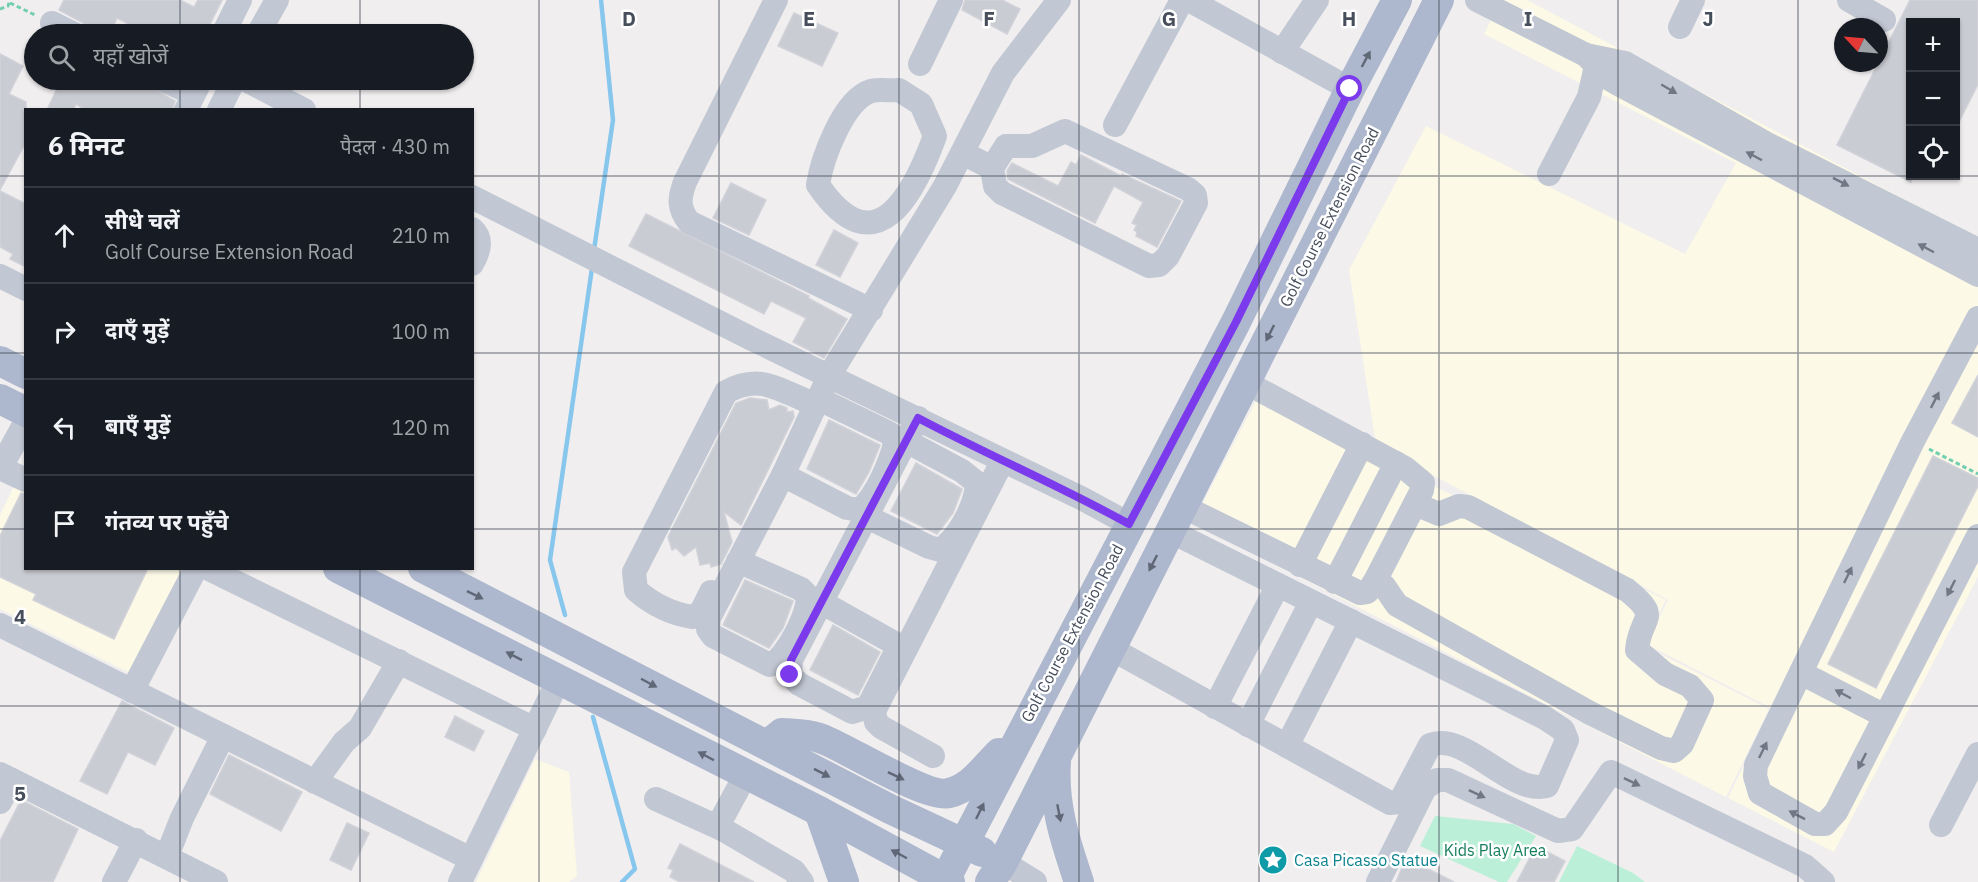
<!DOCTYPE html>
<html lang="hi">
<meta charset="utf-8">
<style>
body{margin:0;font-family:"IBM Plex Sans","Noto Sans Devanagari",sans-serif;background:#20242c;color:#f1f3f6}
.controls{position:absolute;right:18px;top:18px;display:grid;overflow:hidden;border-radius:0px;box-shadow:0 2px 4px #0004}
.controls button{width:54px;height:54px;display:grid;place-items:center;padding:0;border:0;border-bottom:2px solid #363941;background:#171b24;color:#f1f3f6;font:30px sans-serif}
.compass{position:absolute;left:1834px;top:18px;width:54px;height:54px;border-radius:50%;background:#171b24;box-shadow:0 2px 4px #0004;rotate:296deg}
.stop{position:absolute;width:18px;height:18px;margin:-14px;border:4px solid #7c3aed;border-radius:50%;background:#fff}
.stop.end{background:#7c3aed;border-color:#fff;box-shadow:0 2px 6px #0008}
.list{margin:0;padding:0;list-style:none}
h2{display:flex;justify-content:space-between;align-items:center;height:78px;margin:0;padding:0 24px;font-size:26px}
h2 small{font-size:20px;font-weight:400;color:#9ea1a6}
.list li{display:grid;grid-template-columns:39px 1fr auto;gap:18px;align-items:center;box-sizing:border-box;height:96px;padding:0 24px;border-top:2px solid #363941}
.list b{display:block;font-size:22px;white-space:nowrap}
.list p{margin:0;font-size:20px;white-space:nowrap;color:#9ea1a6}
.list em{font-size:20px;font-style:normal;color:#9ea1a6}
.icon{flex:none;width:33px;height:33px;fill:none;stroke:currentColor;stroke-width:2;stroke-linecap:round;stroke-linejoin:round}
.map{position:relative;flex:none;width:1978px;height:882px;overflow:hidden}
.search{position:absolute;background:#171b24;box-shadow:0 2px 4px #0004;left:24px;top:24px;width:450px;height:66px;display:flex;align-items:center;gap:15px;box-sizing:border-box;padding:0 21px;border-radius:33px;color:#9ea1a6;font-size:22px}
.panel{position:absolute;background:#171b24;box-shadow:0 2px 4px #0004;left:24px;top:108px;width:450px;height:462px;border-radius:0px}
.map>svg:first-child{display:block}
.commercial{fill:#fcf9e6}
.green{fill:#bbefd8}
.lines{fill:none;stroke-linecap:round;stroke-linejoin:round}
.stream{stroke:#87c6ed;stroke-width:4.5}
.building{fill:#caccd3;stroke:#d1d2d9;stroke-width:1.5}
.path{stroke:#72ceb1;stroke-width:3;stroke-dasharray:4.5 3;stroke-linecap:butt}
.minor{stroke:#c1c7d3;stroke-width:24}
.major{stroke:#adb7cd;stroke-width:30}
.oneway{fill:#606878}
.oneway2{fill:#717885}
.route{stroke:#7c3aed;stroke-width:8}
.grid{fill:none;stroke:#464d5b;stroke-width:1.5;stroke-opacity:0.55}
.labels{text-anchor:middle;stroke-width:5;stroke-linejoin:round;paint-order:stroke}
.street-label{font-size:16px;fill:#464d5b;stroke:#fff}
.park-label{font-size:16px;fill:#157e5c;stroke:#fff}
.culture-label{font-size:16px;fill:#0d838f;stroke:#fff;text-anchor:start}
.grid-label{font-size:20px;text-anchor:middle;font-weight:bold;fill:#464d5b;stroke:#fff;stroke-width:5;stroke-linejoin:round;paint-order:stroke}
</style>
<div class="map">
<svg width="1978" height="882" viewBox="0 0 1978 882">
<rect width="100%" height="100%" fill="#f0eeee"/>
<!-- commercial -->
<g class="commercial">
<path d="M1501,0H1527L1978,238V577L1834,852L1728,798L1771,708L1646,644L1668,600L1376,445L1349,270L1426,126L1685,254L1736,163L1484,34Z"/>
<path d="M1257,399L1666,600L1643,645L1769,709L1726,797L1193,522Z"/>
<path d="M22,469L26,471V568L184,569L132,674L0,609V515Z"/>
<path d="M535,759L569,772L577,876L569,882H476Z"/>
</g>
<!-- green -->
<g class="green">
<path d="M1435,816L1513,824L1536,836L1507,882H1499L1420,846Z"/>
<path d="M1577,846L1633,873L1645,882H1559Z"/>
</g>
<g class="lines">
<!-- stream -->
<g class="stream">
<path d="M594,250L613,120L601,0"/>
<path d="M565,615L550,560L592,268"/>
<path d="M593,717L635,869L622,882"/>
</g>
</g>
<!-- building -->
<g class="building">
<path d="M64,0H180L194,7L198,0H222L205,34H141L142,31L117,18L113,27L108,24L104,33L101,31L99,34L88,28L89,26L59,10Z"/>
<path d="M965,0H1002L1020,9L1007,34L962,10Z"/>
<path d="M1910,0H1978V84L1956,128V22H1911V182L1837,145Z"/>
<path d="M794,13L838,33L822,66L778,46Z"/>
<path d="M0,54L23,66L9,94L26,102V142L0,190Z"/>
<path d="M61,80L71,85L74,80H140L175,101L172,110H86L76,104L73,110H47Z"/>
<path d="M1081,155L1121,176L1122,174L1181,201L1157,247L1136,236L1137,232L1134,230L1137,225L1132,223L1143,202L1114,186L1095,223L1008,179L1007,171L1012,163L1058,186L1071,162L1076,165Z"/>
<path d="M731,183L766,200L749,235L713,218Z"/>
<path d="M0,191L26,204V267L10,259L13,254L0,247Z"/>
<path d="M646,214L809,296L808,298L847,319L824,358L793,342L806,318L771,301L764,314L629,246Z"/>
<path d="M834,230L858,243L840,277L816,265Z"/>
<path d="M1978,375V437L1952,423Z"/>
<path d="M750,398L767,400L769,410L780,405L787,408V412L793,411L794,417L741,525L724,512L732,542L721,564L711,567L710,563L700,565L696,547L684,556L676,548L672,550L668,537L736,403Z"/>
<path d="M829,420L880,445L869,472L856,494L807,469Z"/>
<path d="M1933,456L1978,478V486L1876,688L1828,664Z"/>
<path d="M916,463L962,489L953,513L937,534L891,511Z"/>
<path d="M21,493L26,494V568H148L114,639L33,600L36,594L0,577V536Z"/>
<path d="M745,580L793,601L783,628L769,648L723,625Z"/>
<path d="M833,625L880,652L858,695L810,670Z"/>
<path d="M122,701L174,728L155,765L128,752L107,794L80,781Z"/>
<path d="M455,716L484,731L474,751L445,737Z"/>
<path d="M229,755L302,792L281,831L210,794Z"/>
<path d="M21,800L78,829L53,882H0V841Z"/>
<path d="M347,823L369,833L351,870L330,860Z"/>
<path d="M680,844L754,882H680L670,877L673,870L668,868Z"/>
<path d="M1536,846L1565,861L1554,882H1517Z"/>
<path d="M1406,858L1454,882H1396Z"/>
</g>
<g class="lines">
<!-- path -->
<g class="path">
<path d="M10,3L35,15"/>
<path d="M0,9L8,6L10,0"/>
<path d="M1929,449L1978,474"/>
</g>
<!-- minor -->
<g class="minor">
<path d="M776,0L685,182C679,198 678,208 689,222L871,310"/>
<path d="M1189,0L1350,89"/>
<path d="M1477,0L1586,55L1625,63L1767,144L1978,250"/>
<path d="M1849,0L1884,20"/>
<path d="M52,23L74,34"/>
<path d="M1680,27L1693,0"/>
<path d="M223,34L240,0"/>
<path d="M258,34L277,0"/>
<path d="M1282,52L1317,0"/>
<path d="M1586,55L1608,78L1618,84L1978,275"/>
<path d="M920,64L951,0"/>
<path d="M164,80L193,94"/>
<path d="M246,80L304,110"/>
<path d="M899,90L921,104L935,136C913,196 875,268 818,185C822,159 843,100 871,91C879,89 891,91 899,90Z"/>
<path d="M186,110L201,80"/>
<path d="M219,110L234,80"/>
<path d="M1115,125L1182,0"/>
<path d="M963,153L992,168L995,186L1002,193L1149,266L1159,265L1168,256L1196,203L1195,195L1188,189L1065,131L1032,146H1006L992,168"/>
<path d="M1549,174L1589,97L1596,66"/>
<path d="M472,197L750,338L1083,499L1129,524"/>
<path d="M472,229C483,239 479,252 472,264"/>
<path d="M0,276L26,289"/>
<path d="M1978,318L1913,441L1756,765L1755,776L1760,793L1815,824H1825L1836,812L1978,536"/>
<path d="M0,468L26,480"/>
<path d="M0,469L26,421"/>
<path d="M783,475L847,508L860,510C877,495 890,463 896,441L889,433L819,399"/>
<path d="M1182,506L1360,593L1367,592L1372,587L1422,490L1423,483L1405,468L1245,382"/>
<path d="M867,517L929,547L940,550C959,538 976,505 977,483L962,471L906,441"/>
<path d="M738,561L801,589L808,596C808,614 787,658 770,665L713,636L708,629L709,618L783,475L829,376L945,186L1003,73L1059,0"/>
<path d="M1300,565L1362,444"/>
<path d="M207,568L535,729"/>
<path d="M1335,582L1396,463"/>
<path d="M1373,584L1384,586L1397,605L1590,713L1661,748L1674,751L1682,744L1702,700L1690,686L1665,674L1637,650C1640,615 1663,619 1627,590L1468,507L1459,506L1439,514L1415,504"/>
<path d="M711,592L701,612L693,617C672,614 652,604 636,590L634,572L726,392C758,374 776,388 807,401"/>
<path d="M821,602L896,644L897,650L868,707L852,712L799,684L790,675L791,660L918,418"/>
<path d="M0,625L471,859"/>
<path d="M1110,648L1390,803L1400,802L1430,745C1466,731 1511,796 1547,786L1567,740L1563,730L1545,718L1170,531"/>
<path d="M1801,673L1885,716"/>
<path d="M132,691L196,568"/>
<path d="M1215,707L1278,585"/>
<path d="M1248,725L1311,602"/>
<path d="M1287,746L1351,621"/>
<path d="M933,756L881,727L876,722L874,711L1002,462"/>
<path d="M0,774L216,882"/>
<path d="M745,776L720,822L722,829L794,871L802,882"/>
<path d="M315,782L344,742L360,728L399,661"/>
<path d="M656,799L722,829"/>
<path d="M0,802L12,780"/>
<path d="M1941,825L1978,754"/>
<path d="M167,856L182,818L223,736"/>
<path d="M1003,862L1035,882"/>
<path d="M114,882L136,840"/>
<path d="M460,882L559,679"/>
<path d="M1378,882L1425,788L1437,780H1448L1558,831L1572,829L1611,772L1805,866L1823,882"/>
</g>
<!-- major -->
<g class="major">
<path d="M0,361L26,374"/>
<path d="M0,399L26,412"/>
<path d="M338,568L819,811L950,882"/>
<path d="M423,568L890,809L982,852"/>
<path d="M767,745L782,733C798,734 812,734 827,741C851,751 928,799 949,793C971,788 984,768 999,753"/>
<path d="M1056,761C1053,806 1065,840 1079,882"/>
<path d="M819,811L844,882"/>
<path d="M944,882L1236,322L1350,89L1397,0"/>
<path d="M990,882L1003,862L1439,0"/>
</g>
</g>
<!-- one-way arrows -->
<defs><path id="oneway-solid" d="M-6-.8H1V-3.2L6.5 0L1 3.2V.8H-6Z" transform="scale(1.5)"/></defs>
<g class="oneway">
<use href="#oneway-solid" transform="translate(1366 59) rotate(-62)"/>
<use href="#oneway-solid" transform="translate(1270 333) rotate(117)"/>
<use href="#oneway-solid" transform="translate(1153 563) rotate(117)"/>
<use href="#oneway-solid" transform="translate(475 595) rotate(26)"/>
<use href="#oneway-solid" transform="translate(514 656) rotate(-153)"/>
<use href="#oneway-solid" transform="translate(649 683) rotate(28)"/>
<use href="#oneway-solid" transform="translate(706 756) rotate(-152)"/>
<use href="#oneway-solid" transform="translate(822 773) rotate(27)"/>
<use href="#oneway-solid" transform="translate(896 776) rotate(26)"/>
<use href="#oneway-solid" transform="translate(980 811) rotate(-64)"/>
<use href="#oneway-solid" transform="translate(1059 813) rotate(79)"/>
<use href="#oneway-solid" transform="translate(899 854) rotate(-152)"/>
</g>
<g class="oneway2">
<use href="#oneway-solid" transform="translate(1669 89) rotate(30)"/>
<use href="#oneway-solid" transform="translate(1754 156) rotate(-152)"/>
<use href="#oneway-solid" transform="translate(1841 182) rotate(27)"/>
<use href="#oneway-solid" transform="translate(1926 248) rotate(-152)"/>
<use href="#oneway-solid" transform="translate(1935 400) rotate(-63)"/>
<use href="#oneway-solid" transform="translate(1848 575) rotate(-64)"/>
<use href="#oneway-solid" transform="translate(1951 588) rotate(117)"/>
<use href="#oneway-solid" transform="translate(1843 694) rotate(-152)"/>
<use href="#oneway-solid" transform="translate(1763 750) rotate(-64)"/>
<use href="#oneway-solid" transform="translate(1862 761) rotate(117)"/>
<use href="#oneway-solid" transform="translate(1632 782) rotate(26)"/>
<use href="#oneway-solid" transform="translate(1477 794) rotate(25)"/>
<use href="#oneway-solid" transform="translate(1797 815) rotate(-153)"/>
</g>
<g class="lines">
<!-- route -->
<path class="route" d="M790,675L791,660L918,418C988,455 1060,486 1129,524L1236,322L1350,89"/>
</g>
<!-- grid -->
<path class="grid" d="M180,0V34M360,0V34M539,0V882M719,0V882M899,0V882M1079,0V882M1259,0V882M1439,0V882M1618,0V882M1798,0V882M180,80V110M360,80V110M0,176H26M472,176H1978M0,353H26M472,353H1978M0,529H26M472,529H1978M180,568V882M360,568V882M0,706H1978"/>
<!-- icons -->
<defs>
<g id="sight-disc" transform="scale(1.5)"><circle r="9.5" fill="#0f9aa8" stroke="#fff"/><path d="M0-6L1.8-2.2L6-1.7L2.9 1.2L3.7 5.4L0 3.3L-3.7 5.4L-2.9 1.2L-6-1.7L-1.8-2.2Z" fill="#fff"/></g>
</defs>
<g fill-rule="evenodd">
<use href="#sight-disc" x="1273" y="860"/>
</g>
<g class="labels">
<!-- street labels -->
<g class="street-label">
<text transform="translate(1329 217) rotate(-63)" y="6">Golf Course Extension Road</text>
<text transform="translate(1072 633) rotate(-62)" y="6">Golf Course Extension Road</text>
</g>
<!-- park labels -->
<g class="park-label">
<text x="1495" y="856">Kids Play Area</text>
</g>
<!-- culture labels -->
<g class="culture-label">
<text x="1294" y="866">Casa Picasso Statue</text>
</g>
</g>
<g class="grid-label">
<text x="629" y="26">D</text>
<text x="809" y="26">E</text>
<text x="989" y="26">F</text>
<text x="1169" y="26">G</text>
<text x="1349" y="26">H</text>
<text x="1528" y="26">I</text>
<text x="1708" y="26">J</text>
<text x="20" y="624">4</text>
<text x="20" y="801">5</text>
</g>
</svg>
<div class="controls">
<button>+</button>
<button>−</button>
<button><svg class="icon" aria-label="locate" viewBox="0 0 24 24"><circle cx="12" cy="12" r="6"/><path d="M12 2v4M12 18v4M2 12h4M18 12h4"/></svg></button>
</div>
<svg class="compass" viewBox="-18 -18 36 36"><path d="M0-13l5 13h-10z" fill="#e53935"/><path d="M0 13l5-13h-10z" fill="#9ea1a6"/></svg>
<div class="stop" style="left:1350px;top:89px"></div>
<div class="stop end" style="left:790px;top:675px"></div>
<div class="search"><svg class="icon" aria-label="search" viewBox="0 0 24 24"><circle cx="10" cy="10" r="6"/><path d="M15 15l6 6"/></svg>यहाँ खोजें</div>
<section class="panel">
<h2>6 मिनट<small>पैदल · 430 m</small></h2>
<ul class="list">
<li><svg class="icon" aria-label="ahead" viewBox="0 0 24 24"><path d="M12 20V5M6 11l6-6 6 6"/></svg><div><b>सीधे चलें</b><p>Golf Course Extension Road</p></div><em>210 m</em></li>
<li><svg class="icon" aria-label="right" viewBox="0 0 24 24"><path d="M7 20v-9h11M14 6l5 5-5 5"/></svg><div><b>दाएँ मुड़ें</b></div><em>100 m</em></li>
<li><svg class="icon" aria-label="left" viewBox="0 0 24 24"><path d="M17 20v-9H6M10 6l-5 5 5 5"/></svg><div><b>बाएँ मुड़ें</b></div><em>120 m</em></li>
<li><svg class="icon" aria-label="arrive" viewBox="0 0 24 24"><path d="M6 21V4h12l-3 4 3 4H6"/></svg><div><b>गंतव्य पर पहुँचे</b></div></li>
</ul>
</section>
</div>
